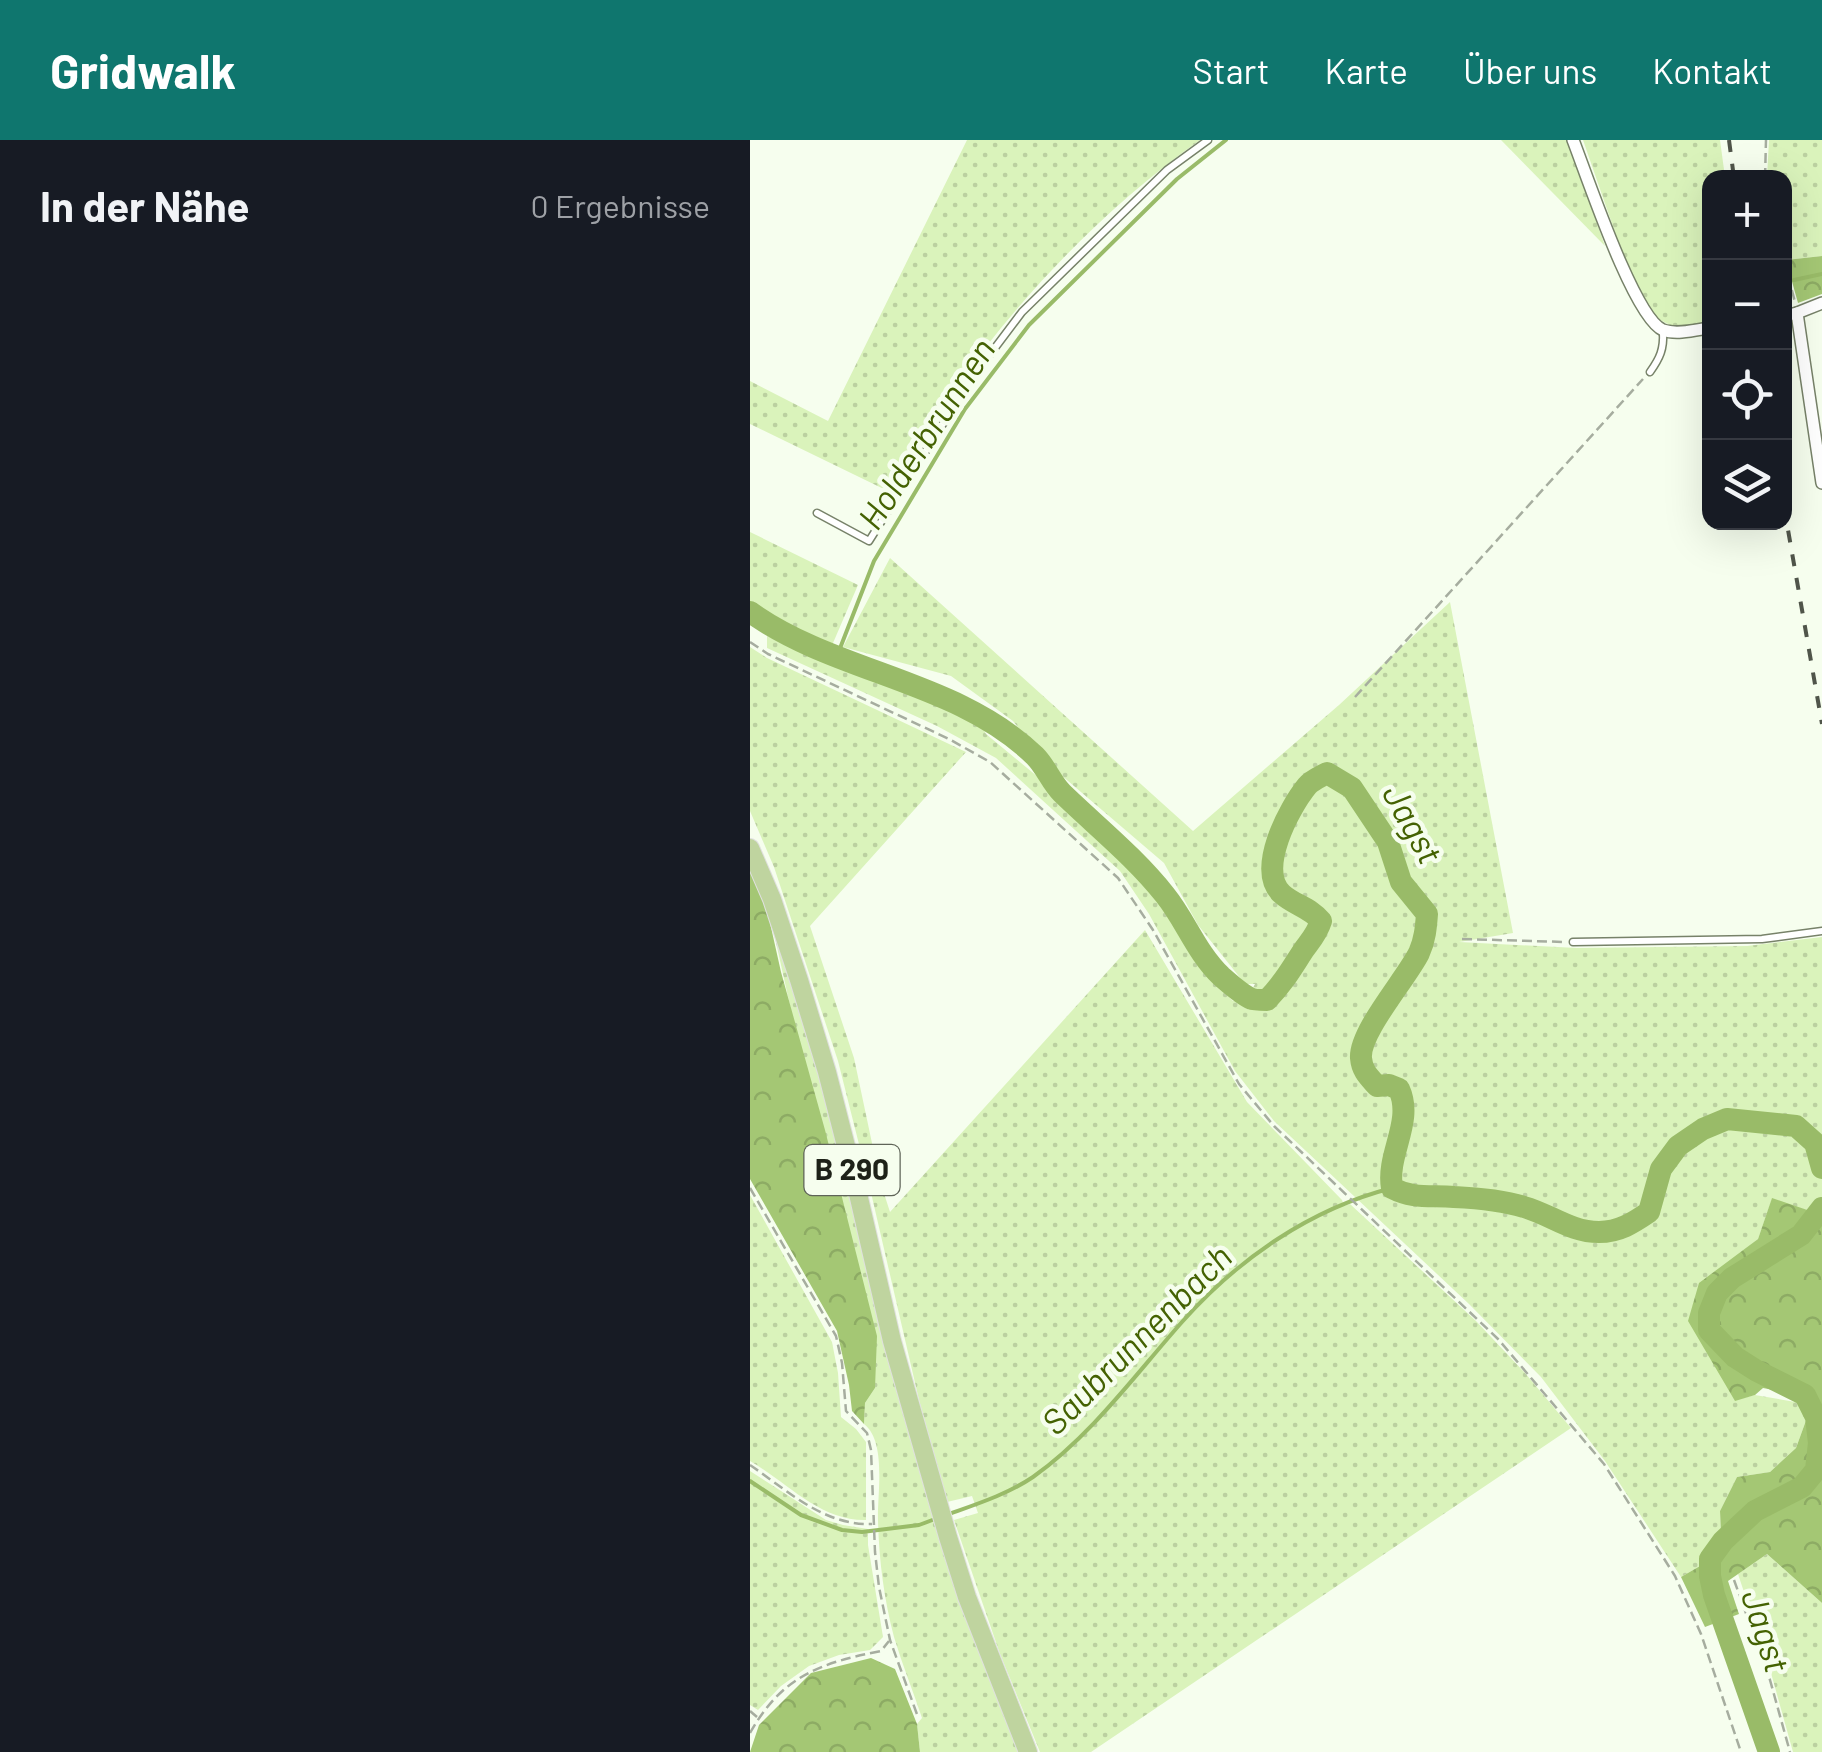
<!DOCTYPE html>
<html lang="de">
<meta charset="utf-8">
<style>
body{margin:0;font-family:Barlow,sans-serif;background:#20242c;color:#f1f3f6}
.controls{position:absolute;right:30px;top:30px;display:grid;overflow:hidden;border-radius:20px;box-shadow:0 10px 40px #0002}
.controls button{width:90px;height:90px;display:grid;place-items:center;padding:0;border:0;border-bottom:2px solid #363941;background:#171b24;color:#f1f3f6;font:50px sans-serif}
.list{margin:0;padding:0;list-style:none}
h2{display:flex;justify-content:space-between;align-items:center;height:130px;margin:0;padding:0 40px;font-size:42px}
h2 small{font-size:32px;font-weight:400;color:#9ea1a6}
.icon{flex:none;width:55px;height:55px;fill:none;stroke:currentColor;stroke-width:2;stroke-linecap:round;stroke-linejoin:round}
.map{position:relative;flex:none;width:1072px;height:1612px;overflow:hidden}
header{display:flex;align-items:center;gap:60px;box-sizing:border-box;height:140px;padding:0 50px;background:#0f766e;color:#fff}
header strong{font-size:48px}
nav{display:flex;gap:55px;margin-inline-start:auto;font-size:35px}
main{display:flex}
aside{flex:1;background:#171b24}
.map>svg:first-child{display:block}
.green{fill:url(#green-dots)}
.forest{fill:url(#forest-crowns)}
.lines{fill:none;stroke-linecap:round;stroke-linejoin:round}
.stream{stroke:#99bb68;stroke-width:4}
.river{stroke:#99bb68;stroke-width:22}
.lane-casing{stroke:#778269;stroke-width:9}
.street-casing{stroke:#778269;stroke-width:14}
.primary-casing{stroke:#e0e0df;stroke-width:20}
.path{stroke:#a6ad9f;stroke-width:2.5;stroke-dasharray:10 5;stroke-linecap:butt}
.lane{stroke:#fff;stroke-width:6}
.street{stroke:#fff;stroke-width:11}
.primary{stroke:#bfd49f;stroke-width:18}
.rail{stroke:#50554a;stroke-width:4;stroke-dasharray:12 12;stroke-linecap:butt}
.labels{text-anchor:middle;stroke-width:9;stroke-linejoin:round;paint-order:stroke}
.shield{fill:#f6feee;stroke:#5f6458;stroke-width:2.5}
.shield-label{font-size:30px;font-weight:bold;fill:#1e2218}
.water-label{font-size:35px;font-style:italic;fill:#446202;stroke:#f6feee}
</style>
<header>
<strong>Gridwalk</strong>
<nav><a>Start</a><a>Karte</a><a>Über uns</a><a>Kontakt</a></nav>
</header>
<main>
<aside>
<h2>In der Nähe<small>0 Ergebnisse</small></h2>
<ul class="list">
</ul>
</aside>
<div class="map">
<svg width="1072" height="1612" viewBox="0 0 1072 1612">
<defs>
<pattern id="green-dots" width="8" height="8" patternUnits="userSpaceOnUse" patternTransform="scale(2.5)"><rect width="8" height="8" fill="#daf3bb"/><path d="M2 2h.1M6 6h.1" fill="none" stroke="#bbd0a0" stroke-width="1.8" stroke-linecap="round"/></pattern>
<pattern id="forest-crowns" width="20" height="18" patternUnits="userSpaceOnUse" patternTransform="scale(2.5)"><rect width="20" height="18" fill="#a4c774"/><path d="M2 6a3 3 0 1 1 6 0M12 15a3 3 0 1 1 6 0" fill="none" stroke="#8dab64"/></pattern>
</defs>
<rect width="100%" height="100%" fill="#f6feee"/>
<!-- green -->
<g class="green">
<path d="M217,0H450C356,67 273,153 206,247C182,280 163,318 142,353L0,284V241L78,281Z"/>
<path d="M751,0H818L855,106Z"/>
<path d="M833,0H970L975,37L959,38V184L944,186H922L900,175L877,127Z"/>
<path d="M1019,0H1072V116L1036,120L1034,38L1017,37Z"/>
<path d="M0,392L108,445L80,510L22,483L0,467Z"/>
<path d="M140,418L443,691L589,565L700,462L763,793L709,802L827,808L997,806L1072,797V1075L1022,1059L1008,1099L982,1120L974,1239L985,1260L1005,1255L1051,1263L1058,1275L1046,1308L1020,1332L987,1337L970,1371L971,1394L950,1426L931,1437L855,1321L791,1237L719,1164L524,981L485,931L399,774L370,731L246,618L187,586L17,508V496L122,540L228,580L236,594L288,637L402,748L448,817L459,837L483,861H496L505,844H495L448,785L414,723L297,623L263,581L201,536L93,507Z"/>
<path d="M0,507L17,518L216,612L60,786L104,918L130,1041L140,1072L395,790L497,962L592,1060L594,1066L600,1064L726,1181L775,1233L821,1288L341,1612H290L250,1514L204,1380L228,1373L222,1356L197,1362L169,1260L119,1044L88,921L24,727L0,671Z"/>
<path d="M21,780L67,922L186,1387L271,1612H170L167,1584L172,1578C163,1551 152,1524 144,1497C134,1459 129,1420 128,1381C127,1354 137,1302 114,1284L115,1263L125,1248Z"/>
<path d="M0,1055L82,1202L88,1233L91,1277L106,1289L116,1302V1380C70,1381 38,1343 0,1321Z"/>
<path d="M0,1331L76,1380L93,1385L118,1389V1405L133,1497L120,1510L89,1515L59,1526L31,1546L8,1570L0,1565Z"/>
<path d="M1017,1414L1072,1463V1612H1043L1021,1533L988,1434Z"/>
</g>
<!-- forest -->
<g class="forest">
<path d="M1072,116V154L1048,163L1036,120Z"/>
<path d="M0,725L14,756L31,832L75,990L127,1196L125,1248L115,1263L114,1284L102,1271L99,1245L87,1191L0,1039Z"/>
<path d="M1022,1058L1072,1075V1463L1017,1414L978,1441L989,1474L955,1487L931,1437L950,1426L971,1394L970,1371L987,1337L1020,1332L1046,1308L1058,1275L1059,1257L1013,1248L1005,1255L985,1261L938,1181L949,1143L1008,1099Z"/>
<path d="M121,1518L145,1529L167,1584L170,1612H0L9,1585L61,1533Z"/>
</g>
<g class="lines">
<!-- stream -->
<g class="stream">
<path d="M1044,140L1072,134"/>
<path d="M87,516L124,421L215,269L279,185L427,39L476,0"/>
<path d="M0,1341L51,1375L92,1390L112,1392L169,1385L185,1379"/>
<path d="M199,1374C227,1364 258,1354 283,1337C341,1296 385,1235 432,1182C488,1119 560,1069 642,1048"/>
</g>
<!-- river -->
<g class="river">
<path d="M0,472C87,534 207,540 285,616C296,627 301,642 312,653C346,686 385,717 415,755C436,781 446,812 471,836C479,843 492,855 502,859C504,860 514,860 517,860C534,842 540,831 553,811C560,801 567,794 571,781C561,768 544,765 532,754C506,730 539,668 557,646C562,640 570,637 577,633L602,648L638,702L651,742L677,774C676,787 675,800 669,813C656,839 609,892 611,918C612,931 619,937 627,946L639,945L649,949C664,982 636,1014 642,1048C663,1059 681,1055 704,1057C725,1058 755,1061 774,1067C800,1074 820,1092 849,1092C869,1092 883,1083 899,1072L911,1029L928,1006L953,989L977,979L1046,986L1065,1003L1072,1028"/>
<path d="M1019,1612L964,1455L960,1436V1419L973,1401L1005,1371L1052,1347L1066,1330L1069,1303L1066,1277L1055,1255L1007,1231L985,1217L959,1190V1173L967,1153L982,1138L1051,1095L1072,1068"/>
</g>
<!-- lane casing -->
<g class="lane-casing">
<g id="lane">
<path d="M900,232C910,218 914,209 913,192"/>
<path d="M67,373L119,401L220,241L272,172L417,30L458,0"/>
<path d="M823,802L1012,799L1072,791"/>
</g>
</g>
<!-- street casing -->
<g class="street-casing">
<g id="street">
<path d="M823,0C836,33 884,178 913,190C926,195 946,190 959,188"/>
<path d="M1047,173L1072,343"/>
<path d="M1034,176L1047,173L1072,163"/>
</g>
</g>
<!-- primary casing -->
<g class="primary-casing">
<path id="primary" d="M0,708L22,759L49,840L77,932L106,1045L142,1201L198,1397L217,1457L278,1612"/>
</g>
<!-- path -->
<g class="path">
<path d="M1015,38L1016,0"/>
<path d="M1034,121L1045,162"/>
<path d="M0,502L18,514L199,599L240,622L368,738L403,790L489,944L524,986L748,1199L854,1324L925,1436L951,1494L991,1612"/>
<path d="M605,557L893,239"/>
<path d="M712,799L815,802"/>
<path d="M0,1048L86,1196L92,1223L96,1271L117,1293L121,1310L125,1412L129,1447L140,1500L168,1577"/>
<path d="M0,1325C37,1350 74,1386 122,1384"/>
<path d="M984,1440L1020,1540L1040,1612"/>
<path d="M0,1571L7,1577"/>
<path d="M0,1593C32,1536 70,1523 131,1511L139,1501"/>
</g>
<!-- lane -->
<use href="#lane" class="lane"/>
<!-- street -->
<use href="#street" class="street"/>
<!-- primary -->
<use href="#primary" class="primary"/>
<!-- rail -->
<g class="rail">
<path d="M979,0L984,38"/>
<path d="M1034,367L1072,584"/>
</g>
</g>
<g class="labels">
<!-- shield labels -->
<rect class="shield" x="54.5" y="1005" width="95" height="50" rx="8"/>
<g class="shield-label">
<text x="102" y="1040">B 290</text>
</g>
<!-- water labels -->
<g class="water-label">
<text transform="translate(177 294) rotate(-57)" y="12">Holderbrunnen</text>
<text transform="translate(662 684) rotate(61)" y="12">Jagst</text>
<text transform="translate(387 1200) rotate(-45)" y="12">Saubrunnenbach</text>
<text transform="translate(1015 1491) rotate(72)" y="12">Jagst</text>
</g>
</g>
</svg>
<div class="controls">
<button>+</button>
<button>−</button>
<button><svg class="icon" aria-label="locate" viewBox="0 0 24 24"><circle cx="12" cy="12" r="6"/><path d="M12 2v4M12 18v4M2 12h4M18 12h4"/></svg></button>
<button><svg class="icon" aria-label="layers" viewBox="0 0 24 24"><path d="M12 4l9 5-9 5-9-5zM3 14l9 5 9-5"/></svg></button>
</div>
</div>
</main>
